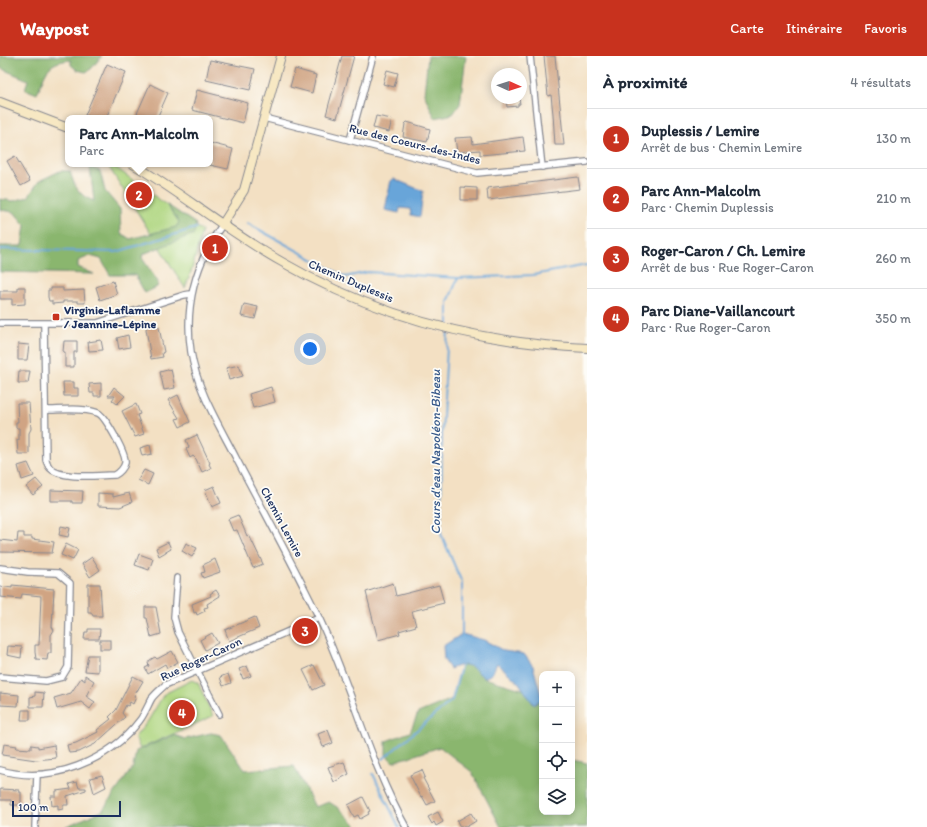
<!DOCTYPE html>
<html lang="fr">
<meta charset="utf-8">
<style>
body{margin:0;font-family:Itim,sans-serif;background:#f6f6f7;color:#1f2937}
.controls{position:absolute;right:12px;bottom:12px;display:grid;overflow:hidden;border-radius:8px;box-shadow:0 2px 10px #0003}
.controls button{width:36px;height:36px;display:grid;place-items:center;padding:0;border:0;border-bottom:1px solid #e0e1e3;background:#fff;color:#1f2937;font:20px sans-serif}
.compass{position:absolute;left:491px;top:12px;width:36px;height:36px;border-radius:50%;background:#fff;box-shadow:0 2px 10px #0003;rotate:93deg}
.scale{position:absolute;left:12px;bottom:10px;width:109px;box-sizing:border-box;padding-left:4px;border:2px solid #1b2f5e;border-top:0;font-size:11px;line-height:14px;white-space:nowrap;color:#1b2f5e;-webkit-text-stroke:3px #fdfcf7;paint-order:stroke}
.you{position:absolute;left:310px;top:293px;width:14px;height:14px;margin:-10px;border:3px solid #fff;border-radius:50%;background:#1a73e8;box-shadow:0 0 0 6px #1a73e833}
.badge{display:grid;place-items:center;width:26px;height:26px;border-radius:50%;background:#c8321e;color:#fff;font-size:13px;font-weight:700}
.pin{position:absolute;translate:-50% -50%;border:2px solid #fff;box-shadow:0 1px 4px #0006}
.popup{position:absolute;left:65px;top:59px;width:148px;height:52px;box-sizing:border-box;display:grid;place-content:center;border-radius:8px;background:#fff;filter:drop-shadow(0 1px 3px #0005);font-size:13px;white-space:nowrap;color:#747a83}
.popup b{font-size:15px;color:#1f2937}
.popup::after{content:'';position:absolute;left:50%;top:100%;margin-left:-8px;border:8px solid transparent;border-top-color:#fff}
.list{margin:0;padding:0;list-style:none}
h2{display:flex;justify-content:space-between;align-items:center;height:52px;margin:0;padding:0 16px;font-size:17px}
h2 small{font-size:13px;font-weight:400;color:#747a83}
.list li{display:grid;grid-template-columns:26px 1fr auto;gap:12px;align-items:center;box-sizing:border-box;height:60px;padding:0 16px;border-top:1px solid #e0e1e3}
.list b{display:block;font-size:15px;white-space:nowrap}
.list p{margin:0;font-size:13px;white-space:nowrap;color:#747a83}
.list em{font-size:13px;font-style:normal;color:#747a83}
.icon{flex:none;width:22px;height:22px;fill:none;stroke:currentColor;stroke-width:2;stroke-linecap:round;stroke-linejoin:round}
.map{position:relative;flex:none;width:587px;height:771px;overflow:hidden}
header{display:flex;align-items:center;gap:24px;box-sizing:border-box;height:56px;padding:0 20px;background:#c8321e;color:#fff}
header strong{font-size:19px}
nav{display:flex;gap:22px;margin-inline-start:auto;font-size:14px}
main{display:flex}
aside{flex:1;background:#fff}
.map>svg:first-child{display:block}
.green{fill:#aed57f;stroke:#64826e}
.forest{fill:#8ab66e;stroke:#527266}
.water{fill:#67a5d9;stroke:#416a9c}
.lines{fill:none;stroke-linecap:round;stroke-linejoin:round}
.stream{stroke:#67a5d9;stroke-width:2}
.building{fill:#d0a483}
.street-casing{stroke:#878890;stroke-width:8}
.secondary-casing{stroke:#878890;stroke-width:10}
.street{stroke:#fff;stroke-width:5.5}
.secondary{stroke:#f7e8c3;stroke-width:8}
.poi-dot{fill:#c8321e;stroke:#fdfcf7;stroke-width:1.5}
.labels{text-anchor:middle;stroke-width:3.5;stroke-linejoin:round;paint-order:stroke}
.street-label{font-size:12px;fill:#1b2f5e;stroke:#fdfcf7}
.poi-label{font-size:12px;font-weight:bold;fill:#1b2f5e;stroke:#fdfcf7;text-anchor:start}
.water-label{font-size:13px;font-style:italic;fill:#365889;stroke:#fdfcf7}
</style>
<header>
<strong>Waypost</strong>
<nav><a>Carte</a><a>Itinéraire</a><a>Favoris</a></nav>
</header>
<main>
<div class="map">
<svg width="587" height="771" viewBox="0 0 587 771">
<rect width="100%" height="100%" fill="#fdfcf7"/>
<filter id="ink" filterUnits="userSpaceOnUse"><feTurbulence type="fractalNoise" baseFrequency=".025" numOctaves="2"/><feDisplacementMap in="SourceGraphic" scale="8" xChannelSelector="R" yChannelSelector="G"/><feConvolveMatrix kernelMatrix="1 2 1 2 8 2 1 2 1" color-interpolation-filters="sRGB"/></filter>
<filter id="wash" filterUnits="userSpaceOnUse"><feTurbulence type="fractalNoise" baseFrequency=".012" numOctaves="4" result="noise"/><feDisplacementMap in="SourceGraphic" scale="16" xChannelSelector="R" yChannelSelector="G"/><feGaussianBlur stdDeviation="0.9" result="paint"/><feColorMatrix in="noise" values="0 0 0 0 0 0 0 0 0 0 0 0 0 0 0 0 0 1.4 0 .05"/><feComposite in="paint" operator="in"/></filter>
<g filter="url(#wash)">
<rect width="100%" height="100%" fill="#f3e0c3"/>
<!-- green -->
<g class="green">
<path d="M107,108H111L202,175L192,213L185,232Z"/>
<path d="M192,624L198,627L213,660L140,693L135,681L148,665L164,638Z"/>
</g>
<!-- forest -->
<g class="forest">
<path d="M0,0H102L91,13L86,16L77,14L71,9V4C46,6 46,16 37,38L25,33L28,24L0,12Z"/>
<path d="M428,0H466L460,48L453,58L435,62L424,38Z"/>
<path d="M90,111L100,115L105,135L120,153L121,177L130,183L176,171L179,166L166,148L196,168L194,178L143,198L142,202L158,226L157,231L145,237L135,219H110L101,203L90,200L78,205V211L94,218L0,216V190H22L25,169L14,156L0,154V143L13,145L28,141L39,125L60,115H70C74,130 79,140 94,145Z"/>
<path d="M462,608L471,609L484,622L525,634L534,649L542,642V756H572V704L587,707V771H501L472,716L440,691L393,706L386,699V685L410,676L418,657L452,643Z"/>
<path d="M211,677L221,679L245,714L294,710L315,751L329,746L340,753L358,771H64L102,755L133,711L136,695L174,679L185,683Z"/>
</g>
<!-- water -->
<g class="water">
<path d="M394,123L423,135L420,161L411,159L410,153L400,152L399,157L385,154L391,124Z"/>
<path d="M462,578L484,584L504,595L524,598L533,610L542,642L534,649L519,627L497,607L492,618L484,622C471,610 469,605 450,613L444,604L443,590Z"/>
</g>
<g class="lines">
<!-- stream -->
<g class="stream">
<path d="M247,167L345,221L368,216L458,222L533,219L587,209"/>
<path d="M0,193L116,196L196,172"/>
<path d="M448,269V246L458,222"/>
<path d="M448,274L442,378L441,478L462,527V580"/>
<path d="M383,703L452,644L462,607"/>
<path d="M373,718L399,771"/>
</g>
</g>
<g id="blocks">
<!-- building -->
<g class="building">
<path d="M342,0H354L337,62L326,59Z"/>
<path d="M544,0H555L564,89H555L553,58L551,39L548,40Z"/>
<path d="M210,4L255,13L250,34L206,24Z"/>
<path d="M107,8L126,16L106,62H92L85,59Z"/>
<path d="M295,13L316,19L312,37L290,31Z"/>
<path d="M387,14L398,17L394,31L383,28Z"/>
<path d="M150,28L168,37L157,62H135Z"/>
<path d="M197,34L248,47L243,67L192,54Z"/>
<path d="M506,42H519L520,48H518V50L507,51Z"/>
<path d="M376,60L392,63L389,76L373,72Z"/>
<path d="M407,66L430,73L427,86L403,81L405,68Z"/>
<path d="M472,81L473,88L523,81L525,95L480,99V94L457,96L455,82Z"/>
<path d="M210,87L233,93L228,113L210,109Z"/>
<path d="M15,100L30,125L21,130L7,105Z"/>
<path d="M578,121L580,133L488,144L487,132Z"/>
<path d="M461,131L477,132V144H461Z"/>
<path d="M113,225L117,238L100,244L96,231Z"/>
<path d="M18,231H25V248L12,249V243H0V235H18Z"/>
<path d="M51,232H63V235L84,234L85,247H78V245H63V247L52,248V245H49L48,241V234H51Z"/>
<path d="M244,248L258,251L255,263L241,260Z"/>
<path d="M148,269L159,271L164,296L162,297L163,301L151,303L146,273Z"/>
<path d="M128,279L130,291L119,293L117,282Z"/>
<path d="M101,284L103,294L89,295L88,286Z"/>
<path d="M64,285H77V296H74V311H65V296H63Z"/>
<path d="M18,288L29,289L27,304H18Z"/>
<path d="M239,309L243,320L229,324L226,312Z"/>
<path d="M171,313L175,332L164,334L160,316Z"/>
<path d="M19,315H30L28,327H18Z"/>
<path d="M63,326H74V332H78V340H64Z"/>
<path d="M101,327V340H94V337H90L89,328Z"/>
<path d="M114,331L125,340L117,348L112,344L115,340H108Z"/>
<path d="M271,331L275,346L253,352L249,338Z"/>
<path d="M178,339L190,366L180,371L176,363L179,362L168,344Z"/>
<path d="M17,347H29L31,373L29,377V398H18L17,384H19V372H16V366H18Z"/>
<path d="M136,348L140,358L137,359L144,378L135,381L122,355Z"/>
<path d="M197,379L210,407L209,408L211,412L202,416L196,403L193,400L190,402L186,393L189,391L186,384Z"/>
<path d="M150,389L152,398L142,400L140,392Z"/>
<path d="M28,407L34,420L22,424L18,410Z"/>
<path d="M144,414L153,418L148,429L138,424Z"/>
<path d="M36,423L43,431L33,439L26,431Z"/>
<path d="M214,430L221,447L212,451L205,434Z"/>
<path d="M51,434L83,435L82,447H72V445H51Z"/>
<path d="M98,437L113,438V441L129,437L132,446L120,451L98,450Z"/>
<path d="M238,459L247,480L249,479L263,508L253,512L237,474L233,475L228,463Z"/>
<path d="M61,470L70,472L68,481L59,479Z"/>
<path d="M18,477H24V481H32V483L54,486L52,497L0,496V484L17,486Z"/>
<path d="M168,486L171,493L159,500L156,492Z"/>
<path d="M186,487L197,492L192,501L182,495Z"/>
<path d="M66,488L78,494L73,504L61,499Z"/>
<path d="M139,498L153,503L149,514L135,509Z"/>
<path d="M92,501L100,514L90,521L82,508Z"/>
<path d="M215,503L220,516L203,522L201,517L205,516L203,509Z"/>
<path d="M393,527L396,540L439,529L444,547L412,555L416,570L399,575L400,578L378,584L366,536Z"/>
<path d="M88,528H100L102,560H93L91,556H88Z"/>
<path d="M12,529L54,533L52,571L54,574L51,579V597H48L47,604L36,603L35,596V589H39L41,540L22,538L21,543L0,541V530L12,532Z"/>
<path d="M216,534L220,540L207,548L208,551L204,552L205,555L197,559L196,556L194,557L192,548L211,540L210,538Z"/>
<path d="M145,551H156L161,578L151,581L147,562H145Z"/>
<path d="M255,561L259,572L229,585L225,574Z"/>
<path d="M88,573H100L99,583H84L85,576H88Z"/>
<path d="M212,577L218,587L205,594L200,584Z"/>
<rect x="100" y="584" width="10" height="9"/>
<path d="M8,590L22,591L21,602L7,599Z"/>
<path d="M172,595L178,606L167,612L165,608L148,618L145,612L149,610L148,607L150,604L155,601L157,603Z"/>
<path d="M88,599H98V616L85,615Z"/>
<path d="M314,609L324,629L313,634L303,614Z"/>
<path d="M247,610L251,620L243,623L239,613Z"/>
<path d="M228,618L231,627L223,630L220,621Z"/>
<path d="M85,619L94,625L86,640L95,646L90,653L81,646L57,653L54,642L71,637L81,622L85,625Z"/>
<path d="M133,620L143,625L134,640L136,641L133,648L130,646L128,650L126,649L122,657L125,661L95,688L79,696L69,697L67,689L76,687L98,676L97,674L111,663L109,661L116,654Z"/>
<path d="M35,636L44,637L43,651H30V641L35,640Z"/>
<path d="M0,637L19,639L18,650L0,649Z"/>
<path d="M22,654H30V664H21Z"/>
<path d="M328,674L333,687L323,691L318,678Z"/>
<path d="M4,688L17,690L16,692L31,693V689L38,690V692L54,689L56,702L36,704L2,699Z"/>
<path d="M344,706L349,718L334,726L328,711Z"/>
<path d="M422,714L425,721L423,722L435,745L427,749L422,740L421,741L410,719Z"/>
<path d="M102,719L106,731L94,737L90,722Z"/>
<path d="M77,726L79,732H86V734L67,740L68,749H63V753L58,754V749L52,750L51,740H56V735L71,733L69,728Z"/>
<path d="M0,733L19,734V736H21V749H11V744H0Z"/>
<path d="M363,741L370,755L368,756L369,758L360,763L358,759L354,761L348,749Z"/>
<path d="M438,756L443,766L436,770L434,766L432,768L428,761Z"/>
<path d="M471,757L476,765L466,771H460L457,765Z"/>
</g>
</g>
</g>
<g filter="url(#ink)">
<use href="#blocks" fill-opacity="0" stroke="#878890" stroke-width="1"/>
<g class="lines">
<!-- street casing -->
<g class="street-casing">
<g id="street">
<path d="M530,0L542,111"/>
<path d="M264,62L477,117L587,106"/>
<path d="M350,84L373,0"/>
<path d="M222,169C195,208 184,249 191,296C197,334 219,369 236,402C264,456 294,509 320,564C352,632 369,706 406,771"/>
<path d="M0,267H97L184,239L190,238"/>
<path d="M44,268L46,404C47,407 48,410 50,412C61,424 100,419 115,419C119,417 124,412 125,407C127,399 105,360 98,357C85,351 60,354 46,354"/>
<path d="M0,512L28,516L58,517L70,527L68,611L62,621L46,625L0,621"/>
<path d="M177,522L174,561L178,576L219,658"/>
<path d="M0,714C51,729 109,705 140,664C145,657 148,649 152,642C156,637 161,633 165,629L319,562"/>
<path d="M35,771L37,719"/>
</g>
</g>
<!-- secondary casing -->
<g class="secondary-casing">
<g id="secondary">
<path d="M0,46L68,72"/>
<path d="M133,108C184,139 230,177 282,206C375,260 480,287 587,292"/>
<path d="M222,169L244,134L281,0"/>
</g>
</g>
<!-- street -->
<use href="#street" class="street"/>
<!-- secondary -->
<use href="#secondary" class="secondary"/>
</g>
</g>
<!-- markers -->
<rect class="poi-dot" x="52" y="257" width="8" height="8" rx="2"/>
<g class="labels">
<!-- street labels -->
<g class="street-label">
<text transform="translate(415 88) rotate(14)" y="4">Rue des Coeurs-des-Indes</text>
<text transform="translate(351 225) rotate(23)" y="4">Chemin Duplessis</text>
<text transform="translate(282 466) rotate(62)" y="4">Chemin Lemire</text>
<text transform="translate(201 603) rotate(-25)" y="4">Rue Roger-Caron</text>
</g>
<!-- poi labels -->
<g class="poi-label">
<text x="64" y="258">Virginie-Laflamme<tspan x="64" dy="14">/ Jeannine-Lépine</tspan></text>
</g>
<!-- water labels -->
<g class="water-label">
<text transform="translate(435 396) rotate(-90)" y="5">Cours d'eau Napoléon-Bibeau</text>
</g>
</g>
</svg>
<div class="controls">
<button>+</button>
<button>−</button>
<button><svg class="icon" aria-label="locate" viewBox="0 0 24 24"><circle cx="12" cy="12" r="6"/><path d="M12 2v4M12 18v4M2 12h4M18 12h4"/></svg></button>
<button><svg class="icon" aria-label="layers" viewBox="0 0 24 24"><path d="M12 4l9 5-9 5-9-5zM3 14l9 5 9-5"/></svg></button>
</div>
<svg class="compass" viewBox="-18 -18 36 36"><path d="M0-13l5 13h-10z" fill="#e53935"/><path d="M0 13l5-13h-10z" fill="#747a83"/></svg>
<div class="scale">100 m</div>
<div class="you"></div>
<div class="pin badge" style="left:215px;top:192px">1</div>
<div class="pin badge" style="left:139px;top:139px">2</div>
<div class="popup"><b>Parc Ann-Malcolm</b>Parc</div>
<div class="pin badge" style="left:305px;top:575px">3</div>
<div class="pin badge" style="left:182px;top:657px">4</div>
</div>
<aside>
<h2>À proximité<small>4 résultats</small></h2>
<ul class="list">
<li><span class="badge">1</span><div><b>Duplessis / Lemire</b><p>Arrêt de bus · Chemin Lemire</p></div><em>130 m</em></li>
<li><span class="badge">2</span><div><b>Parc Ann-Malcolm</b><p>Parc · Chemin Duplessis</p></div><em>210 m</em></li>
<li><span class="badge">3</span><div><b>Roger-Caron / Ch. Lemire</b><p>Arrêt de bus · Rue Roger-Caron</p></div><em>260 m</em></li>
<li><span class="badge">4</span><div><b>Parc Diane-Vaillancourt</b><p>Parc · Rue Roger-Caron</p></div><em>350 m</em></li>
</ul>
</aside>
</main>
